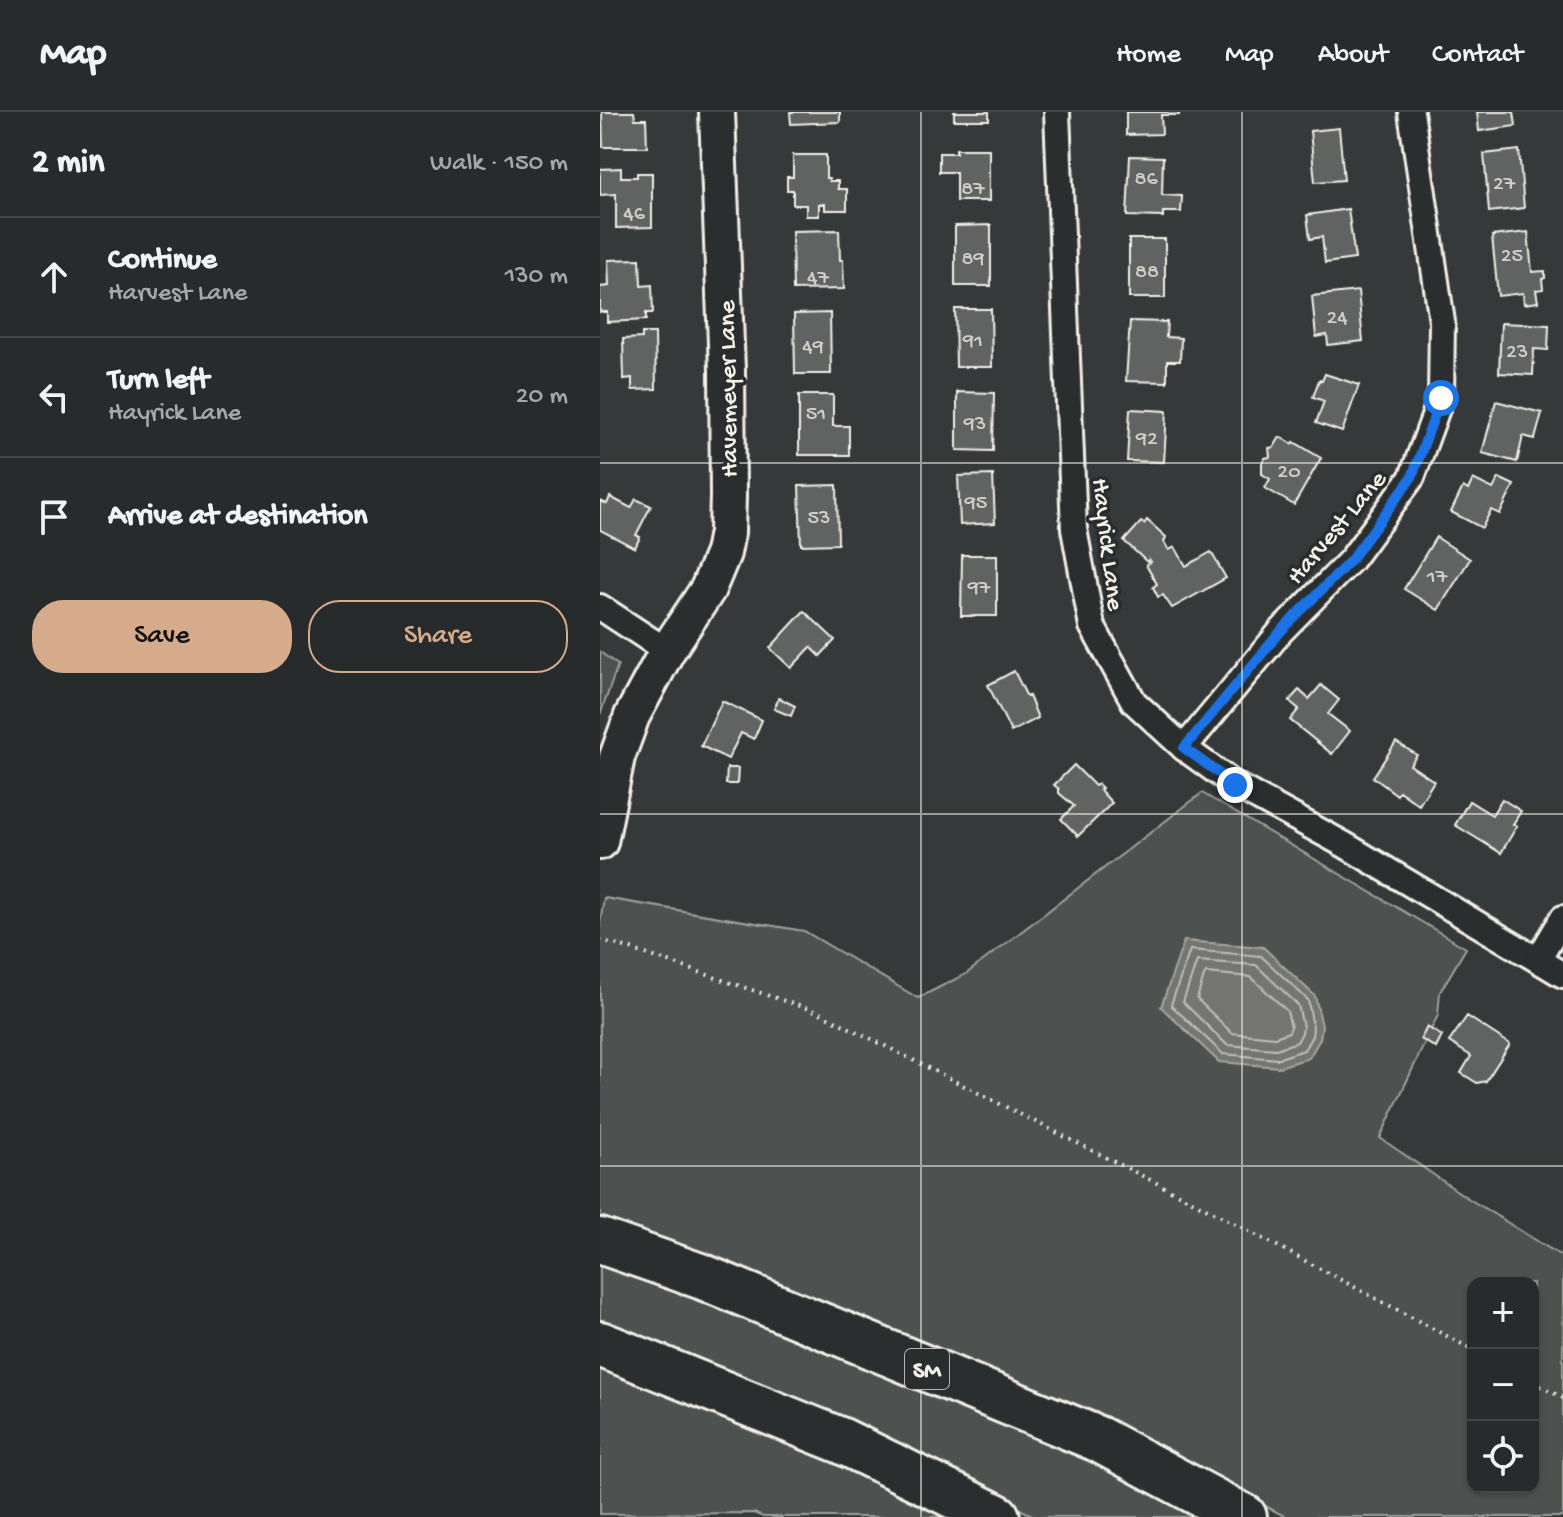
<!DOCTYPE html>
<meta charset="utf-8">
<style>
body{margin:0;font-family:"Gochi Hand",sans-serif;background:#303333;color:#f1f3f6}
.controls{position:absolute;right:24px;bottom:24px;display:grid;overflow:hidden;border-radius:16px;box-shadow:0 2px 6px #0004}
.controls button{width:72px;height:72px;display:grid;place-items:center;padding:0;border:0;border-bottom:2px solid #444747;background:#282b2b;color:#f1f3f6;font:40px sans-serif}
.stop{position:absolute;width:24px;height:24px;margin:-18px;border:6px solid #1a73e8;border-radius:50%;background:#fff}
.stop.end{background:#1a73e8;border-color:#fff;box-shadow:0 2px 8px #0008}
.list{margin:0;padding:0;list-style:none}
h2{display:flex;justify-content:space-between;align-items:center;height:104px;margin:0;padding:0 32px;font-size:34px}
h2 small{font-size:26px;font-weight:400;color:#a5a7a9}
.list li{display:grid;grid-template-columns:52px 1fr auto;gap:24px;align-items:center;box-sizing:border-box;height:120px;padding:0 32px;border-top:2px solid #444747}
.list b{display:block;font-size:30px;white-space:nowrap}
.list p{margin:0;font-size:26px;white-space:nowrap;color:#a5a7a9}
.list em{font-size:26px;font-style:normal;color:#a5a7a9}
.actions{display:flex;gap:16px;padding:24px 32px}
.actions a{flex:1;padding:18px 0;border:2px solid #d6ab8b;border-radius:32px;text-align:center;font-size:28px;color:#d6ab8b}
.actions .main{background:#d6ab8b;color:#111}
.icon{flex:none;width:44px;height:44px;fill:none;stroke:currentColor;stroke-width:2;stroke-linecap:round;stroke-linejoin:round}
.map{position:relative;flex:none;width:963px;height:1405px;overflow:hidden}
header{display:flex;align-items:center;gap:48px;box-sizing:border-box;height:112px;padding:0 40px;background:#282b2b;border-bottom:2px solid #444747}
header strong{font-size:38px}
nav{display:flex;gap:44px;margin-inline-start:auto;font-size:28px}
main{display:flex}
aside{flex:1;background:#282b2b}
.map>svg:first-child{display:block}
.green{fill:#4e514f;stroke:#a1a19c;stroke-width:2;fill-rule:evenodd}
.water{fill:#757572;stroke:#a8a7a1;stroke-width:2}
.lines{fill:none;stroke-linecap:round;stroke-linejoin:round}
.shore{stroke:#c1bfb9;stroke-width:2}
.building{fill:#616362;stroke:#f4f1e8;stroke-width:2}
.street-casing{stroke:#f4f1e8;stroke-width:30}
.secondary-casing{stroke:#f4f1e8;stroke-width:40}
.highway-casing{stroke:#f4f1e8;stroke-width:50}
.path{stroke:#f4f1e8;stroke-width:4;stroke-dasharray:2 6;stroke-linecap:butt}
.street{stroke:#2a2d2e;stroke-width:24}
.secondary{stroke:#2a2d2e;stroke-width:34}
.highway{stroke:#2a2d2e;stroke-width:44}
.route{stroke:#1a73e8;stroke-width:10}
.grid{fill:none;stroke:#f4f1e8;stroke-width:2;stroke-opacity:0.55}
.labels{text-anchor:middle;stroke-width:7;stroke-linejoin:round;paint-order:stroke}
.number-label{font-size:22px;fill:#cfcec6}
.shield{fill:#2a2d2e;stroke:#b7b6b0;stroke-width:2}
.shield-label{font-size:24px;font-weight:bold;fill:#f4f1e8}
.street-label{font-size:26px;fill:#f4f1e8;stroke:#2a2d2e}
</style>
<header>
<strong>Map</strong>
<nav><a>Home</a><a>Map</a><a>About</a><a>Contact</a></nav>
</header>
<main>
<aside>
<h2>2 min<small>Walk · 150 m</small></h2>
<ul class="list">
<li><svg class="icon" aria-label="ahead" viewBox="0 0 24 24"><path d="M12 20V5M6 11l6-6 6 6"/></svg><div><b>Continue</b><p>Harvest Lane</p></div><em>130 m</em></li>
<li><svg class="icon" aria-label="left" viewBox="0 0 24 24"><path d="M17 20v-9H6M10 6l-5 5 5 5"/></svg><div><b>Turn left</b><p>Hayrick Lane</p></div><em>20 m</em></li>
<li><svg class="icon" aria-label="arrive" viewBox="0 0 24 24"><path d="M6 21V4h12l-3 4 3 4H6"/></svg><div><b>Arrive at destination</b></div></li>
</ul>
<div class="actions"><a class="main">Save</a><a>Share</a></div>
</aside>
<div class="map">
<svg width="963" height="1405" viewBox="0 0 963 1405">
<rect width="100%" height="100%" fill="#363939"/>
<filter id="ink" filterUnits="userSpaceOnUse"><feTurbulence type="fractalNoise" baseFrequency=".0125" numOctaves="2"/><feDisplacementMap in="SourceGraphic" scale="16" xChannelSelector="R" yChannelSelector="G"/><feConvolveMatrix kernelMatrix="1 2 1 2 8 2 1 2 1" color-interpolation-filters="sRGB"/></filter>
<g filter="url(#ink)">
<!-- green -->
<g class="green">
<path d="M0,540L18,553L0,603Z"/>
<path d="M602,681L866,836L840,880L838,903L780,1026L866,1085L963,1145V1405H686L656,1389L0,1114V811L4,786L204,819L318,886L366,862ZM873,1171H933V1375H873Z"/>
<path d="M0,1143L319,1265L621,1405H436L305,1340L0,1209Z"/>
<path d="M0,1243L382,1405H163L154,1401L0,1402Z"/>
</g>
<!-- water -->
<path class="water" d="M584,829L663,835L715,884L722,914L720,927L709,946L679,955L619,950L561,895Z"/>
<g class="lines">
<!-- shore -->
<g class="shore">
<path d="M590,838L661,844L708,888L713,915L712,924L704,938L677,947L623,942L571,893Z"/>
<path d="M597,849L656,853L698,893L703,915L702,921L697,930L676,937L627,933L583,890Z"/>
<path d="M606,861L651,865L687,899L691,915L689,920L675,925L632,921L597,887L604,864Z"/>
</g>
</g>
<!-- building -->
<g class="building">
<path d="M2,0H34L35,7H46L47,35H3Z"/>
<path d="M190,0H240V10L191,12Z"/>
<rect x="354" y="0" width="35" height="8"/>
<path d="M526,0H579V3H561L562,22L526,23Z"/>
<path d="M877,0H914L916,14L879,19Z"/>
<path d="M739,16L744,68L715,70L710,19Z"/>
<path d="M356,37H389V89H356V60H339V41H356Z"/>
<path d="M919,38L924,96L889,100L884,42Z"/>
<path d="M193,43H226V66H229V69H238V77H247V98H225V92H219V104H206V93H193V78H187V65H193Z"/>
<path d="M530,44L563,45L562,83L582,84L581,100H563V105L527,104Z"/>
<path d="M21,56V65H37V61H52V115L16,116V82L0,83V57Z"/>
<path d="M748,97L755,147L725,151L722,125L710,127L707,103Z"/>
<path d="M391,113V174H355V114Z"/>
<path d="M239,118L240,148H243L244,177L193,178L192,119Z"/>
<path d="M928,120L932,160L945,159V166L942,167L943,177L936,178L938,190L924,192L923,181L898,184L892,124Z"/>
<rect x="529" y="127" width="36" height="59"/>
<path d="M40,147L41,174L52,173L53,201H46V208L7,210V200H0V175L9,174L8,148Z"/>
<path d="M758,179L763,229L728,233L727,223L716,225L712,184Z"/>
<path d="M355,197H391L392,255H356Z"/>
<path d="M230,201L231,262H195L194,202Z"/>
<path d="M530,209L567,210L566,225L581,226L580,249H567V270L526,269Z"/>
<path d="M901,211L949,213L948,238L934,237L933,263L899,261Z"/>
<path d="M42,221H55L56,277L32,278V266L24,267L23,227L42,226Z"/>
<path d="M725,262L759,273L742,320L716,311L724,289L713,285L719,268L722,269Z"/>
<path d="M357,280L394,281L393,339L357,338Z"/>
<path d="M199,283H233V314H249V343H199Z"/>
<path d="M896,289L942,301L935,327L923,324L917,350L882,341Z"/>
<path d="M530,297L567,299L564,350L527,349Z"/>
<path d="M680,325L693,332L694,330L721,346L694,393L665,376L670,367L662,362V351L665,346L670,345L669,336L674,335Z"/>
<path d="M393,363L395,411L360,413L358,364Z"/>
<path d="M899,366L914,373L900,402L891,398L882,416L851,400L863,375L868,378L873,367L893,377Z"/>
<path d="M237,373L238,432L201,433L199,374Z"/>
<path d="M10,385L31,396L36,387L51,394L36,423L40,425L35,436L0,418V389L7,392Z"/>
<path d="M547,408L566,425L564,430L569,438L575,435L586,454L611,440L626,466L572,496L563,483L558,485L553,475L557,472L546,453L551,450L549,447L547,450L524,429L541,410L544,412Z"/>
<path d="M836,425L870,447L838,498L804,477Z"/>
<path d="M362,443H397V504H361Z"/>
<path d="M204,499L235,528L220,544L211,535L191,556L170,536Z"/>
<path d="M414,559L427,585L429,584L438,606L411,620L388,573Z"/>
<path d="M721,573L739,588L728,602L750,619L732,642L690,608L699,597L689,589L699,578L709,587Z"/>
<path d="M179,586L195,594L191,604L174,597Z"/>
<path d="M122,589L162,608L154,627L141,621L128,647L101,634Z"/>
<path d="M796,630L817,643L810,653L834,669L819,693L799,679L797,683L773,665Z"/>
<path d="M474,653L495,674L498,672L502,676L500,678L512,691L478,724L461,707L474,694L459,681V677L454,673Z"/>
<path d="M127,656H138L137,672H126Z"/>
<path d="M902,687L921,699L913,712L917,714L901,741L855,713L869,689L892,703Z"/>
<path d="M867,904L910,932L886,969L877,971L861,961L871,944L849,930Z"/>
<path d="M827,915L842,924L836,936L821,927Z"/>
</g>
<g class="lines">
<!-- street casing -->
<g class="street-casing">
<g id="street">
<path d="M457,0L474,417L492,514L534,590L584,636L635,673L745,733L963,863"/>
<path d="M0,495L67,539"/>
<path d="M584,636L681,519L751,448L812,365L841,286L842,210L811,0"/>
<path d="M938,848L963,806"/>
</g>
</g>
<!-- secondary casing -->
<g class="secondary-casing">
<path id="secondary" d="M0,730L17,645L32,604L67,539L108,477L123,441L127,420L128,384L127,258L117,0"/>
</g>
<!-- highway casing -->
<g class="highway-casing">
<g id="highway">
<path d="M0,1129L103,1165L498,1327L644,1405"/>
<path d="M0,1232L242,1329L397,1405"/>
</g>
</g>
<!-- path -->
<g class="path">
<path d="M0,828L25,835L220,901L596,1091L873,1238"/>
<path d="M933,1270L963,1286"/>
</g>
<!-- street -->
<use href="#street" class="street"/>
<!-- secondary -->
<use href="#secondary" class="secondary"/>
<!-- highway -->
<use href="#highway" class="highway"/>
</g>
</g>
<g class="lines" filter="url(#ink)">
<!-- route -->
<path class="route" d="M635,673L584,636L681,519L751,448L812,365L841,286"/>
</g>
<!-- grid -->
<path class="grid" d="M321,0V1405M642,0V1405M0,351H963M0,702H963M0,1054H963"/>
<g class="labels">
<!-- number labels -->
<g class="number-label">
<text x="546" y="72">86</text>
<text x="904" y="77">27</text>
<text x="373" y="82">87</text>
<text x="34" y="107">46</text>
<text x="912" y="149">25</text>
<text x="373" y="152">89</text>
<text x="547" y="165">88</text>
<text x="218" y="171">47</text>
<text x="737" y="211">24</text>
<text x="373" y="234">91</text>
<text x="213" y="240">49</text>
<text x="917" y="245">23</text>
<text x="216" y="307">51</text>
<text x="375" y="317">93</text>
<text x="547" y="332">92</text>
<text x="689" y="365">20</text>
<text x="376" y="396">95</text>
<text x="219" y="411">53</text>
<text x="837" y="470">17</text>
<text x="379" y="481">97</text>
</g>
<!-- shield labels -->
<rect class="shield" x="305" y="1237" width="44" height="40" rx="6"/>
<g class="shield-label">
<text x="327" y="1265">SM</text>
</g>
<!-- street labels -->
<g class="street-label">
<text transform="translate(126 277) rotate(-91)" y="9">Havemeyer Lane</text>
<text transform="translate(735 414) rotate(-50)" y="9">Harvest Lane</text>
<text transform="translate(510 432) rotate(83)" y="9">Hayrick Lane</text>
</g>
</g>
</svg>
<div class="controls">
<button>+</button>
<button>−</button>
<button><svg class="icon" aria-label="locate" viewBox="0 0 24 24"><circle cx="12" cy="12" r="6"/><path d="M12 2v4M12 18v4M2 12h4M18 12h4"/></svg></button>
</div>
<div class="stop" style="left:841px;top:286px"></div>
<div class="stop end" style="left:635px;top:673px"></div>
</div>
</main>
